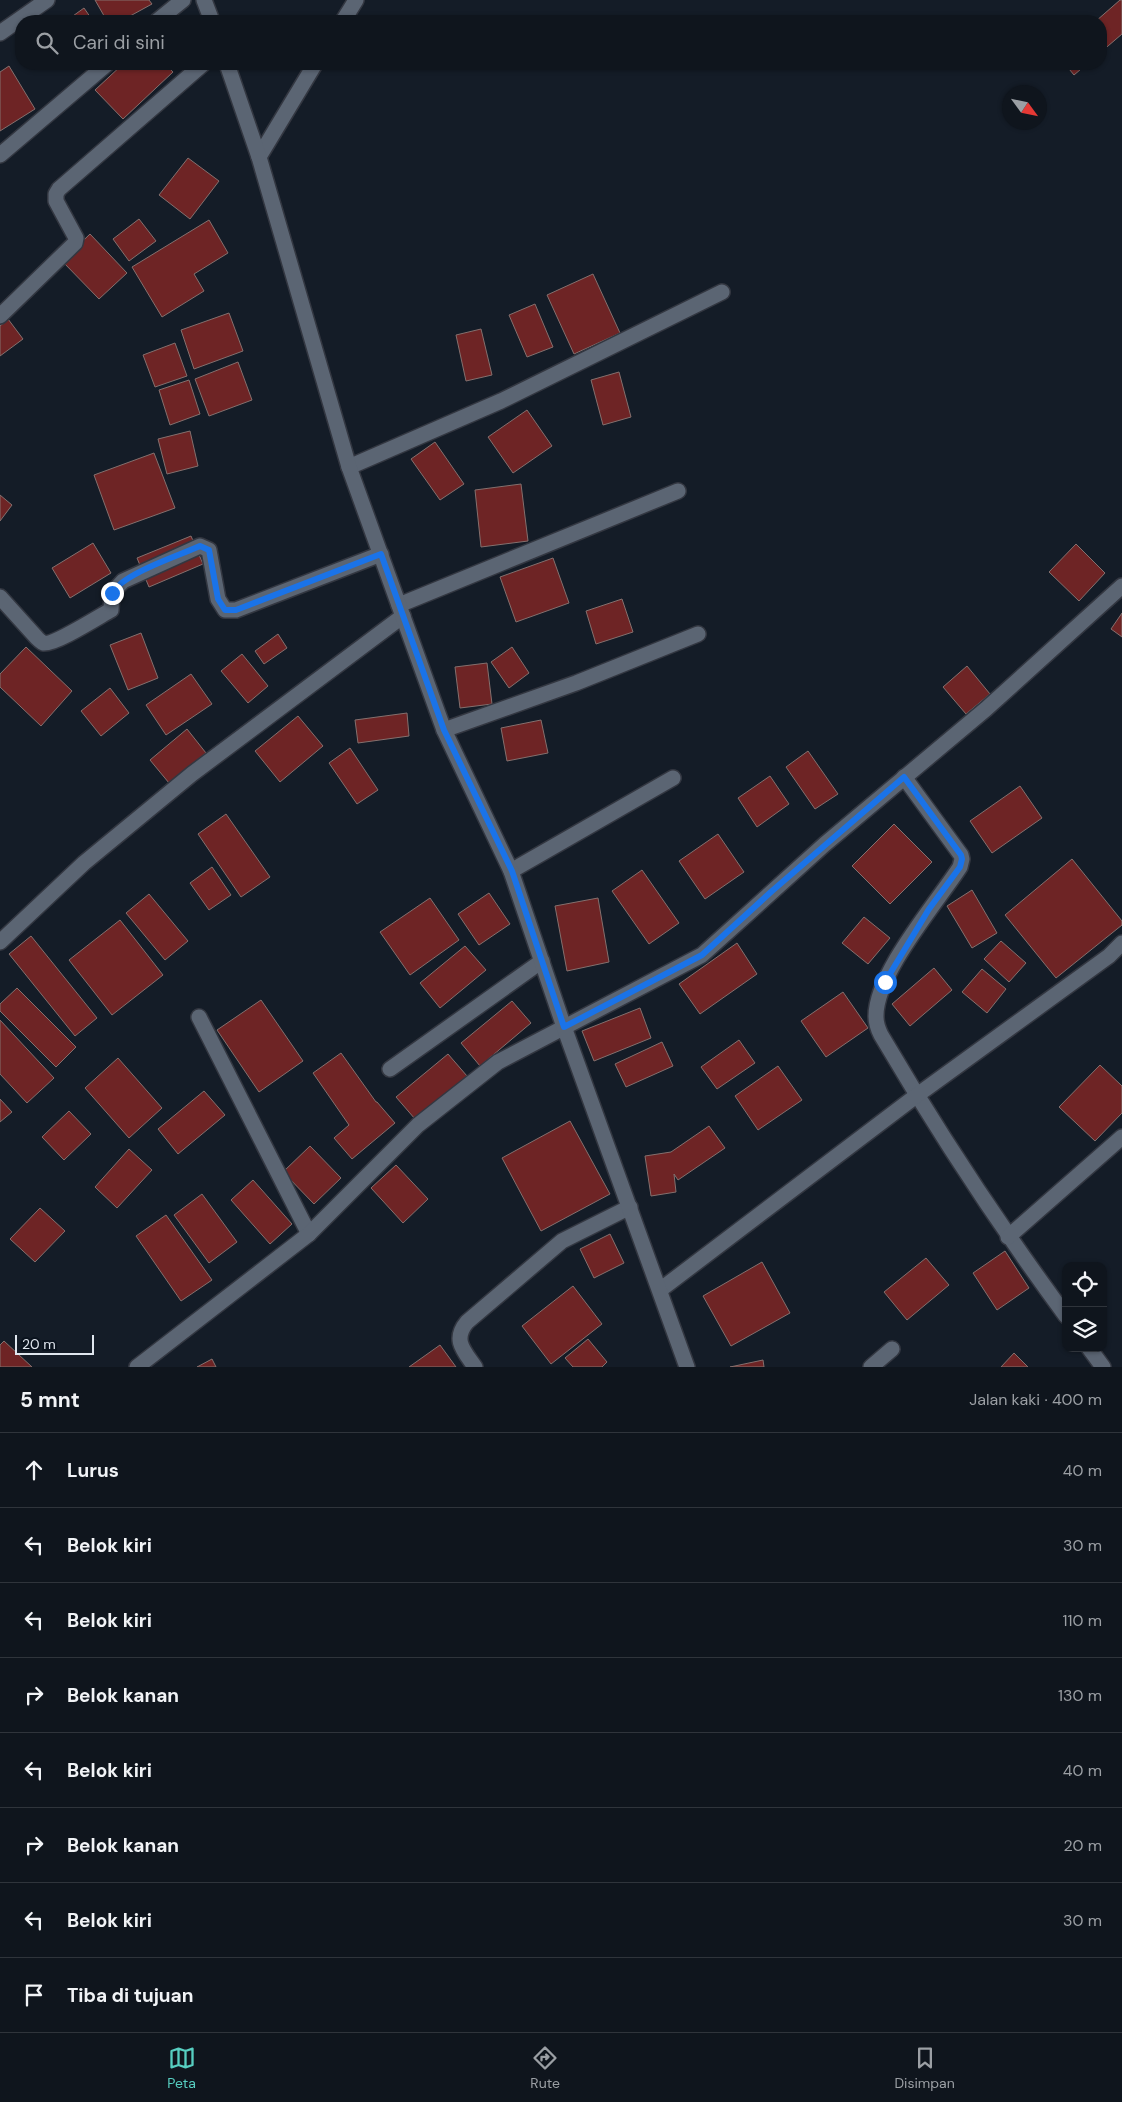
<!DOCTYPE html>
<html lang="id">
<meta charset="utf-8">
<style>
body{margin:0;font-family:"DM Sans",sans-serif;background:#1d222a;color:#f1f3f6}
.controls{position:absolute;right:15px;bottom:15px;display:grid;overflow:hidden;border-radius:10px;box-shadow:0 1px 4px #0004}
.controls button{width:45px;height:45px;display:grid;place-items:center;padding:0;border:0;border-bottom:1px solid #2f343b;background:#0f151d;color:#f1f3f6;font:25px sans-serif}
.compass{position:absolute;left:1002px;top:85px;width:45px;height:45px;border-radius:50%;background:#0f151d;box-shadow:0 1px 4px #0004;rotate:123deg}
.scale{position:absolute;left:15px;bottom:12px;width:79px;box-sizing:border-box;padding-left:5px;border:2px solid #e0e6ee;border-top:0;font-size:14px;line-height:18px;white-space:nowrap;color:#e0e6ee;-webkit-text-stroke:4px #0b131e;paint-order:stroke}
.stop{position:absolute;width:15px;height:15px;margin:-11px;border:4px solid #1a73e8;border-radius:50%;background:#fff}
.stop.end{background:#1a73e8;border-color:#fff;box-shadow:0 1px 5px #0008}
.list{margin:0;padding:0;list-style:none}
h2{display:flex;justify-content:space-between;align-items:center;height:65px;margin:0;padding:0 20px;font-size:21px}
h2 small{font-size:16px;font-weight:400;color:#9b9fa4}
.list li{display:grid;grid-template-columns:32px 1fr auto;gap:15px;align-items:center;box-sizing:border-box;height:75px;padding:0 20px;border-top:1px solid #2f343b}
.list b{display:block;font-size:19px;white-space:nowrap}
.list em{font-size:16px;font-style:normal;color:#9b9fa4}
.icon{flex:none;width:28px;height:28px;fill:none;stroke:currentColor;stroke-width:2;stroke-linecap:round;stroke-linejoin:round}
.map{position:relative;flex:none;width:1122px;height:1367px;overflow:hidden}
.search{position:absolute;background:#0f151d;box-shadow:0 1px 4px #0004;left:15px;right:15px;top:15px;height:55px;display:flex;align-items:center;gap:12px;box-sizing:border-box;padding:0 18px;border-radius:20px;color:#9b9fa4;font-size:19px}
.sheet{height:665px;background:#0f151d}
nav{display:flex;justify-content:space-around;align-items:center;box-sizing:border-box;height:70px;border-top:1px solid #2f343b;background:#0f151d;font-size:14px;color:#9b9fa4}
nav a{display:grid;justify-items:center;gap:2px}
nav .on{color:#57cec1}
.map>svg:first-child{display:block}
.building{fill:#6e2425;stroke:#84706e}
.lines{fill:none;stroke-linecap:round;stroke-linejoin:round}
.minor-casing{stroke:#333741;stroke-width:18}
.secondary-casing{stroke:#333741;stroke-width:18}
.minor{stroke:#5b6573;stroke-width:15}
.secondary{stroke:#5b6573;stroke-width:15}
.route{stroke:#1a73e8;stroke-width:6}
</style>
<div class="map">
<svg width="1122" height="1367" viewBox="0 0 1122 1367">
<rect width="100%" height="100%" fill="#141c27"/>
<!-- building -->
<g class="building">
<path d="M95,0H149L152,4L121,21H107Z"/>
<path d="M1120,0H1122V34L1101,52V21H1096Z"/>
<path d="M84,8L93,21H66Z"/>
<path d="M123,64H165L173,72L123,119L95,90Z"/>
<path d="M1065,64H1087L1074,75Z"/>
<path d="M9,66L35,109L0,131V72Z"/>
<path d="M188,158L219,181L190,219L159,195Z"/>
<path d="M139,219L156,241L129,261L113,239Z"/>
<path d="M209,220L228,253L194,274L204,291L162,317L132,267Z"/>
<path d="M90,234L127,273L99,299L62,261Z"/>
<path d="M593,274L620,333L574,354L547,295Z"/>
<path d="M535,304L553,347L527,357L509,315Z"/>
<path d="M229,313L243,351L194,369L181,330Z"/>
<path d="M8,319L23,339L0,356V326Z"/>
<path d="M481,329L492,375L466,381L456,335Z"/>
<path d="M175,343L187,376L155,387L143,355Z"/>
<path d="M238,362L252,400L209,416L195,379Z"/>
<path d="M619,372L631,417L603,425L591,380Z"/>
<path d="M189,380L200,414L170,425L159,390Z"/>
<path d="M527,410L552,446L513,473L488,437Z"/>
<path d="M190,431L198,466L167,474L158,439Z"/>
<path d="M435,442L464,484L440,500L411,459Z"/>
<path d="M154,453L175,508L114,530L94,475Z"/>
<path d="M521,484L528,541L481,547L475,490Z"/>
<path d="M0,495L12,505L0,521Z"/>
<path d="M191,536L203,564L149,587L137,558Z"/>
<path d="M93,543L111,573L70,598L52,568Z"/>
<path d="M1076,544L1105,573L1079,601L1049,572Z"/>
<path d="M553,558L569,603L516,622L500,577Z"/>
<path d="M622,599L633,632L596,644L586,611Z"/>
<path d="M1122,613V637L1111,629Z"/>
<path d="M141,633L158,678L128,690L110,645Z"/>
<path d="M278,634L287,648L264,664L255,651Z"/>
<path d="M26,647L72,691L41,726L0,687V674Z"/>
<path d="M512,647L529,673L509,688L491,662Z"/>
<path d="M242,654L268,686L248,703L221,671Z"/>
<path d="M487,663L492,704L460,708L455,667Z"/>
<path d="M967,666L990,694L966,714L943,687Z"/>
<path d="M191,674L212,704L166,735L146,705Z"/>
<path d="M110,688L129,713L101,736L81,711Z"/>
<path d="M407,713L409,736L358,743L355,720Z"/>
<path d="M298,716L323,746L280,782L255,751Z"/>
<path d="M541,720L548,753L507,761L501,728Z"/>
<path d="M187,729L206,753L169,783L150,760Z"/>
<path d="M350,748L378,790L357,804L329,763Z"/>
<path d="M808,751L838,794L815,809L786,767Z"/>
<path d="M770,776L789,804L757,827L738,798Z"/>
<path d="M1020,786L1042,818L992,853L970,821Z"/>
<path d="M226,814L270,877L241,897L198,834Z"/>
<path d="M894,824L932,862L890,904L852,866Z"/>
<path d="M718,834L744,872L705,899L679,861Z"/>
<path d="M1072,859L1122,921V925L1056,978L1005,915Z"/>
<path d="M212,867L231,895L209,910L190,883Z"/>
<path d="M642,870L679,923L649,944L612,891Z"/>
<path d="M972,890L997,933L972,948L947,906Z"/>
<path d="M489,893L510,924L479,945L458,914Z"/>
<path d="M149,894L188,941L165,960L126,913Z"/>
<path d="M430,898L459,940L410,975L380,932Z"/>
<path d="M598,898L609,962L567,971L555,906Z"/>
<path d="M864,917L890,938L868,964L842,943Z"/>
<path d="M120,920L163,975L112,1015L69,960Z"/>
<path d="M31,936L97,1018L75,1036L9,954Z"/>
<path d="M1001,941L1026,963L1009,982L984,959Z"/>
<path d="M737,943L757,974L700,1014L679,984Z"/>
<path d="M465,946L486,970L440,1008L420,983Z"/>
<path d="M934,968L952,990L910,1026L892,1004Z"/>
<path d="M982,969L1006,989L987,1013L962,992Z"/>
<path d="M17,988L76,1047L56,1067L0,1011V1004Z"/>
<path d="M843,992L868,1028L826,1057L801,1021Z"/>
<path d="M261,1000L303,1061L259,1092L217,1030Z"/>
<path d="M512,1001L531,1023L480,1066L461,1043Z"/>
<path d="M640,1008L651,1038L594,1061L582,1031Z"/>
<path d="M0,1020L54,1078L27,1103L0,1074Z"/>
<path d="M739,1040L755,1063L717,1089L701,1067Z"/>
<path d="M662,1042L673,1066L626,1087L615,1064Z"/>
<path d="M341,1053L376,1102H377L395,1123L352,1159L334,1138L349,1125L313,1073Z"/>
<path d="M448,1054L467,1076L415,1119L396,1097Z"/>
<path d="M118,1058L162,1108L129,1138L85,1088Z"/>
<path d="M1100,1065L1122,1086V1113L1095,1141L1059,1107Z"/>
<path d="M778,1066L802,1100L758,1130L735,1096Z"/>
<path d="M204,1091L225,1115L178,1154L158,1129Z"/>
<path d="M0,1099L12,1112L0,1122Z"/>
<path d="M69,1111L91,1134L64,1160L42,1137Z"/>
<path d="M570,1121L610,1194L541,1231L502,1158Z"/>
<path d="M709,1126L725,1148L678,1180L674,1174L676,1192L651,1196L645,1156L671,1152Z"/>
<path d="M310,1146L341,1178L314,1204L283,1172Z"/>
<path d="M129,1149L152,1170L117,1208L95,1187Z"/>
<path d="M396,1165L428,1199L403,1223L371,1188Z"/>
<path d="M253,1180L292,1224L270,1244L231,1200Z"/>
<path d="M202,1194L237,1242L209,1263L174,1215Z"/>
<path d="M40,1208L65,1231L35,1262L10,1239Z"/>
<path d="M166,1215L212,1280L181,1301L136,1236Z"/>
<path d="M610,1234L624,1263L594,1278L580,1249Z"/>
<path d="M1005,1251L1029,1288L997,1310L973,1273Z"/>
<path d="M926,1258L949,1285L907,1320L884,1292Z"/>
<path d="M762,1262L790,1313L731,1346L703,1296Z"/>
<path d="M573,1286L602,1324L551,1364L522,1326Z"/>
<path d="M588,1339L607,1362L602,1367H573L565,1358Z"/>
<path d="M4,1341L32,1367H0V1345Z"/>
<path d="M440,1345L456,1367H409Z"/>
<path d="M1014,1353L1028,1367H1001Z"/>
<path d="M212,1359L216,1367H197Z"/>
<path d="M763,1360L764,1367H730Z"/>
</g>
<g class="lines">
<!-- minor casing -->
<g class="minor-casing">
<g id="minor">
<path d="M157,21L183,0"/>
<path d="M343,21L356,0"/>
<path d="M0,33L47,0"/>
<path d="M0,155L107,64"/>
<path d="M259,157L315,64"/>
<path d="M0,316L75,243L76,238L56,201V194L59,189L203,64"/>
<path d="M349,467L501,401L722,292"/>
<path d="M0,597L37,638C38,639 42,643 43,643C53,646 100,616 111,610L112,593L123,581L200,546L209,550L218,599L225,610H236L381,554"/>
<path d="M399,605L678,491"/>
<path d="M444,730L576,683L698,634"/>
<path d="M904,777L961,855L962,859L960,867C936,904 875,974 876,1017C876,1023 878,1029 881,1035C938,1132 999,1225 1066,1316"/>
<path d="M511,871L673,778"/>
<path d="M0,942L84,863L192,774L403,616"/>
<path d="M199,1017L309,1234"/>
<path d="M390,1069L542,961"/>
<path d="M1008,1237L1122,1137"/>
<path d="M660,1290L916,1096L1109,956L1122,943"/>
<path d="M1089,1348L1103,1367"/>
<path d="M137,1367L309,1234L418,1125L498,1062L702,955L825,844L986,709L1122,586"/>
<path d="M475,1367C464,1351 452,1340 467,1322L562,1241L630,1207"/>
<path d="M871,1367L892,1349"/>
</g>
</g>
<!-- secondary casing -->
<g class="secondary-casing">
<g id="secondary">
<path d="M204,0L212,21"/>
<path d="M227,64L259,157L349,467L444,730L511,871L564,1027L687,1367"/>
</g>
</g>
<!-- minor -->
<use href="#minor" class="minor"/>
<!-- secondary -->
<use href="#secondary" class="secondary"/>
</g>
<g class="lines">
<!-- route -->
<path class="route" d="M112,593C124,573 178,556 200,546L209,550L218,599L225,610H236L381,554L444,730L512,871L564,1027L702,955L772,891L904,777L961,855L962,859L960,867L929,909L885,982"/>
</g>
</svg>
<div class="controls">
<button><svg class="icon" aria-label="locate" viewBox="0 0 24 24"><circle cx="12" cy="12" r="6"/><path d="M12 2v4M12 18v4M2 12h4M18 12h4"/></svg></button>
<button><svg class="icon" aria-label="layers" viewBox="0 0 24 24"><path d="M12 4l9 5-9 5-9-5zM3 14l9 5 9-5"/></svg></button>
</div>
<svg class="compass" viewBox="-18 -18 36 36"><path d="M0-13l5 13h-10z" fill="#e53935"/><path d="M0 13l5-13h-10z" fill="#9b9fa4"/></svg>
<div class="scale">20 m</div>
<div class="stop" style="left:885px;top:982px"></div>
<div class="stop end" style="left:112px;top:593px"></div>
<div class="search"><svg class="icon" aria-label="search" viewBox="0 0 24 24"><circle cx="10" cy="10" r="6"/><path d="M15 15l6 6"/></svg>Cari di sini</div>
</div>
<section class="sheet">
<h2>5 mnt<small>Jalan kaki · 400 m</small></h2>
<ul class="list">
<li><svg class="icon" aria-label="ahead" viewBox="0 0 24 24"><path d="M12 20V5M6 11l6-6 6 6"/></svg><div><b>Lurus</b></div><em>40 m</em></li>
<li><svg class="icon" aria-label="left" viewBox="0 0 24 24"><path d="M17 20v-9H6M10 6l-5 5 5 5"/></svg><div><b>Belok kiri</b></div><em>30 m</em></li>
<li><svg class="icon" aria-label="left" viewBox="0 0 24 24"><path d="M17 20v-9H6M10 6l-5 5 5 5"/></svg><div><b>Belok kiri</b></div><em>110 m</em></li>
<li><svg class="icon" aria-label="right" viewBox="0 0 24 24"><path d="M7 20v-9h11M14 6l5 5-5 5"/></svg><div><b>Belok kanan</b></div><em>130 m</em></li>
<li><svg class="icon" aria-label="left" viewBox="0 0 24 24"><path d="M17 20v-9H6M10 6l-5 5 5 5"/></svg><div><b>Belok kiri</b></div><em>40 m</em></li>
<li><svg class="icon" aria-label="right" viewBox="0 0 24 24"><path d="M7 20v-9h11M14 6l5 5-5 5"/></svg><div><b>Belok kanan</b></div><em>20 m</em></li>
<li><svg class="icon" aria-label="left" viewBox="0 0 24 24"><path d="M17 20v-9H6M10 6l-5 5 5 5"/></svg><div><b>Belok kiri</b></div><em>30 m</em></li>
<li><svg class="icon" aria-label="arrive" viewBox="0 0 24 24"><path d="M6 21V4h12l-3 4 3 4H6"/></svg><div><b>Tiba di tujuan</b></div></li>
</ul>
</section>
<nav>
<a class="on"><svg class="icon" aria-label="map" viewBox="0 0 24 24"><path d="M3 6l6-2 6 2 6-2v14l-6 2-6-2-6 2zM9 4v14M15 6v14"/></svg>Peta</a>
<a><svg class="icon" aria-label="directions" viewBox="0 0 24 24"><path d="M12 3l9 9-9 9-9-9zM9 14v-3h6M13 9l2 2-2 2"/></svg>Rute</a>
<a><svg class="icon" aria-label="saved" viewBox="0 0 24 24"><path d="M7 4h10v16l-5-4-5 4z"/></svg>Disimpan</a>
</nav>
